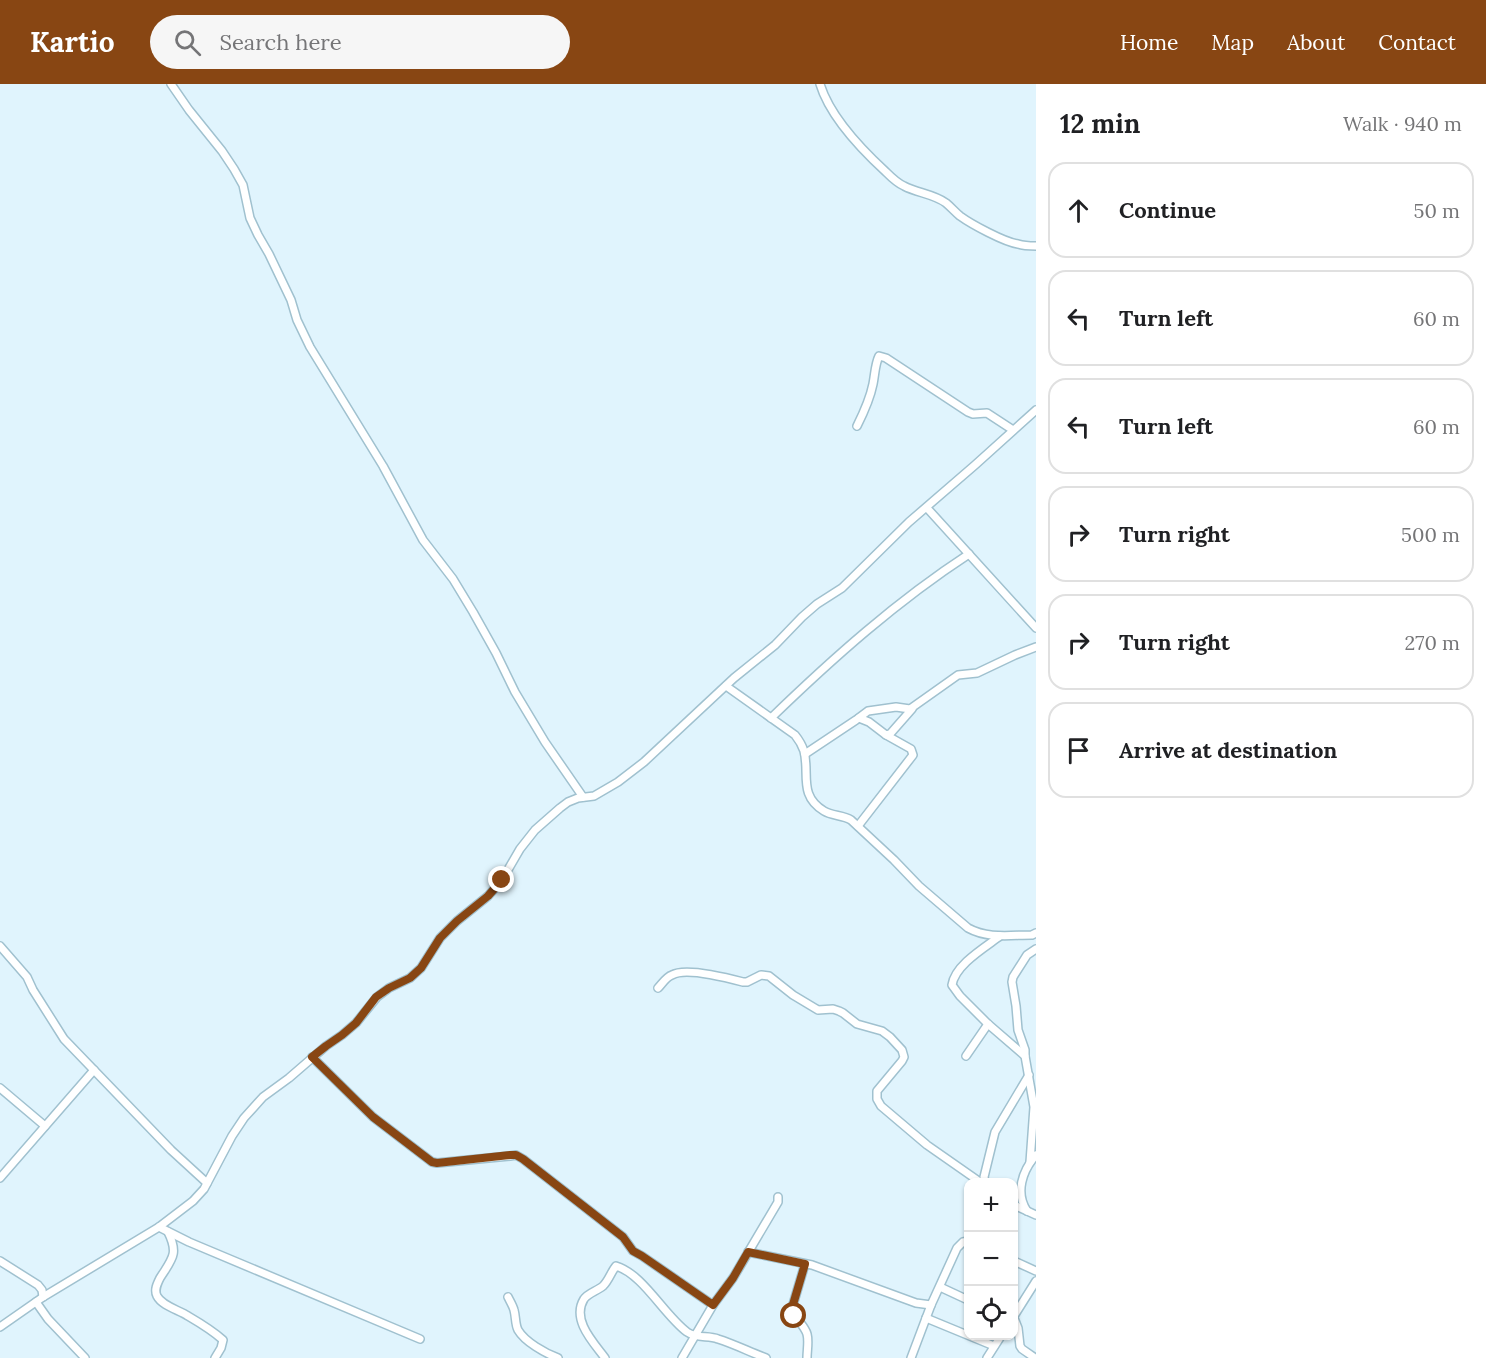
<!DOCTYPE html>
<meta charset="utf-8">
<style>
body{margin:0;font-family:Lora,serif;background:#f6f6f6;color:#202124}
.controls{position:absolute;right:18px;bottom:18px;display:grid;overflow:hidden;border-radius:12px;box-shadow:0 2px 4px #0004}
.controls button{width:54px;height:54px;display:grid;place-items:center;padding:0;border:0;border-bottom:2px solid #e0e0e0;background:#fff;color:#202124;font:30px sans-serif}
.stop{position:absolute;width:18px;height:18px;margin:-14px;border:4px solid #884613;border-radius:50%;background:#fff}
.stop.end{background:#884613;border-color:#fff;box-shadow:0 2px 6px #0008}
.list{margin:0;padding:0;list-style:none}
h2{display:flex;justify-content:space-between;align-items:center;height:78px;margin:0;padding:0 24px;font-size:26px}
h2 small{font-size:20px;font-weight:400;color:#757577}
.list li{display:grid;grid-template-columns:39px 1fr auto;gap:18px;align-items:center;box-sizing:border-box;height:96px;margin:0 12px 12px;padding:0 12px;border:2px solid #e0e0e0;border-radius:18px}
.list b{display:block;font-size:22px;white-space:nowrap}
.list em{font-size:20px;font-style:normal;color:#757577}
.icon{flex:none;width:33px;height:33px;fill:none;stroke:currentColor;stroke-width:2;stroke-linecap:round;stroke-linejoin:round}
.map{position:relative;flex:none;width:1036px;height:1274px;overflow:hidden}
header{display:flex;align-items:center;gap:36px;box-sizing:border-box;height:84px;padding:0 30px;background:#884613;color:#fff}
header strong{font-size:28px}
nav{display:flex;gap:33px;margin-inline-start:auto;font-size:21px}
.search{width:420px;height:54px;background:#f6f6f6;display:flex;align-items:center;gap:15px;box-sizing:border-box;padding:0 21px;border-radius:33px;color:#757577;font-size:22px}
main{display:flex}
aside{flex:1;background:#fff}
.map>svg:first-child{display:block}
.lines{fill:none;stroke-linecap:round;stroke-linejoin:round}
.minor-casing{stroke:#a0c1cf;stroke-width:10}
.minor{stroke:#fff;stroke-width:7}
.route{stroke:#884613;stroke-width:8}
</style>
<header>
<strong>Kartio</strong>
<div class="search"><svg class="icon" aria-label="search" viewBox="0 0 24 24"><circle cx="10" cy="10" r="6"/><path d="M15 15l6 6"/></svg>Search here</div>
<nav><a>Home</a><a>Map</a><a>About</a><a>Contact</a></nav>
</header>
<main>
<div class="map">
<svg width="1036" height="1274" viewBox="0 0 1036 1274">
<rect width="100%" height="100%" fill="#e0f4fd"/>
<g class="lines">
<!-- minor casing -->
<g class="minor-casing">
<g id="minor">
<path d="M171,0L189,26L222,67L234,85L243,101L250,134L258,151L269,170L291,216L297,236L310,263L383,382L423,456L453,495L473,528L496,569L515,608L545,658L583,713"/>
<path d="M820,0C830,33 861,65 886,88C891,93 897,99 904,102C917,109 934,110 946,119C951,123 955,128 960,132C971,140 1004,158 1018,160C1024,162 1030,162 1036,162"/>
<path d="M857,342C864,328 870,315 873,300C875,290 875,280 879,272L886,274L968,328L973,330L987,329L1013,346"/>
<path d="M927,424L1036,544"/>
<path d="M726,602L795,651C799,656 802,661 804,667C810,690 798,711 824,727C832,732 843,731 851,736L894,776L919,802L968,844C988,855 1010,851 1032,851L1036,849"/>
<path d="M771,634C833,574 897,517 969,470"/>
<path d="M859,634L869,638L886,651L890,650L912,625"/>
<path d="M805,670L856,636L868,627L896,623L910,625L958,591L977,589L1015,571L1036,563"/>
<path d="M858,742L913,671L911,665L886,651"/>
<path d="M1000,852C984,864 955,881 952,901L960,912L988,940L1025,972L1034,1023L1030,1078"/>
<path d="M0,862L27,893L33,906L64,955L171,1066L207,1099"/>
<path d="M658,904C662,900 666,893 672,891C685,883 728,894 743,898H747L761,891L769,892L793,911L818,926L833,925L839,927L843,929L857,940L882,947L890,953L902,966L904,973L902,977L877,1007V1015L881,1022L927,1061L980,1098"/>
<path d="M966,972L988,940"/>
<path d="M1025,972V966L1018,946L1016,922L1012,898L1013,893L1027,871L1036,865"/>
<path d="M312,973L373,1033L432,1078L437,1079L510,1072L516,1071L523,1075L623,1153L633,1167L642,1172L713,1221"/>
<path d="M0,1004L45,1042"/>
<path d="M0,1094L94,986"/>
<path d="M985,1098L984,1093L995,1048L1029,991"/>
<path d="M1014,1121L1036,1131"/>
<path d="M1027,1127C1015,1109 1022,1087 1036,1071"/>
<path d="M159,1143L189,1158L420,1255"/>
<path d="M168,1148C179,1170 172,1175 160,1194C157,1200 154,1206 157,1212C162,1222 179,1226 188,1232C200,1239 213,1247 223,1256L221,1264L215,1274"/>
<path d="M748,1168L812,1181L916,1219L931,1221"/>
<path d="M0,1177L38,1201L42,1206L43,1213"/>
<path d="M1014,1177L1036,1187"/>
<path d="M805,1180L792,1224C794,1235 804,1240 807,1250C809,1257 807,1266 807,1274"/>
<path d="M940,1203L968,1216"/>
<path d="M508,1213C510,1217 513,1222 514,1226C516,1233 515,1240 518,1246C525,1258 545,1269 558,1274"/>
<path d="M36,1218L48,1235L85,1274"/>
<path d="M1014,1232L1036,1197"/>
<path d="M926,1234L994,1262"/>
<path d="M1014,1234L1018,1244L1020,1262L1022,1265L1035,1274"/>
<path d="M0,1243L43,1213L159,1143L193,1117L204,1105L232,1052L244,1034L263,1013L289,994L326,962L342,951L356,939L377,913L389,904L410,894L421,884L440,854L457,837L488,812L502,796L520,765L535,746L560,724L568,718L578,714L594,712L618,698L644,678L734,594L775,561L802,533L817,520L842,504L909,438L975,381L1036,326"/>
<path d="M605,1274C594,1259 571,1236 584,1215C588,1209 597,1207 603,1202C609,1196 611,1188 616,1182C643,1190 664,1231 687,1248C697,1255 708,1251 718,1255C734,1260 750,1268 766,1274"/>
<path d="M682,1274L713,1221L733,1194L778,1118V1113"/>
<path d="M911,1274L931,1221L957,1164L963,1158L968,1157"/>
<path d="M987,1274L1001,1252"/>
</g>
</g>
<!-- minor -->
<use href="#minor" class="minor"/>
</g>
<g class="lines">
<!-- route -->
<path class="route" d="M502,796L488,812L457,837L440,854L421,884L410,894L389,904L376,913L356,939L342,951L326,962L312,973L373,1033L432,1078L437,1079L510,1071H516L523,1075L623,1153L633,1167L642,1172L713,1221L733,1194L748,1168L805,1180L792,1224L794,1232"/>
</g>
</svg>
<div class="controls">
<button>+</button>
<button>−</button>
<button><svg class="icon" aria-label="locate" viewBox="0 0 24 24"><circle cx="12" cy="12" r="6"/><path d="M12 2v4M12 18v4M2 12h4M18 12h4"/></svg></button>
</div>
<div class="stop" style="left:794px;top:1232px"></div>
<div class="stop end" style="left:502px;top:796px"></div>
</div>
<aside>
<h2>12 min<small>Walk · 940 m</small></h2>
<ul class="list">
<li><svg class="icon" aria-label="ahead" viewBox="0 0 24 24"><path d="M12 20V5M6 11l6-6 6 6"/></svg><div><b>Continue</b></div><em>50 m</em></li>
<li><svg class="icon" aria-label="left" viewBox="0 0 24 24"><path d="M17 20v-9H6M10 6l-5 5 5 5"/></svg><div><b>Turn left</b></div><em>60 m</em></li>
<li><svg class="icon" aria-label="left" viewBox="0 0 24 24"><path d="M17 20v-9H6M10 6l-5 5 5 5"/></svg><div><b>Turn left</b></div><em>60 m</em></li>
<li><svg class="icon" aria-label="right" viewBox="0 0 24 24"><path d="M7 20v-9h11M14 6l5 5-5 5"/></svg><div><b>Turn right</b></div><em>500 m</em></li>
<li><svg class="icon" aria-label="right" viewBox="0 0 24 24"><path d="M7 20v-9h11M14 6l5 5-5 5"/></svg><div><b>Turn right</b></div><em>270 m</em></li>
<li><svg class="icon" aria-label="arrive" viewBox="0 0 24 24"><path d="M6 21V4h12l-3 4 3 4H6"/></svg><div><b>Arrive at destination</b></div></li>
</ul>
</aside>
</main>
